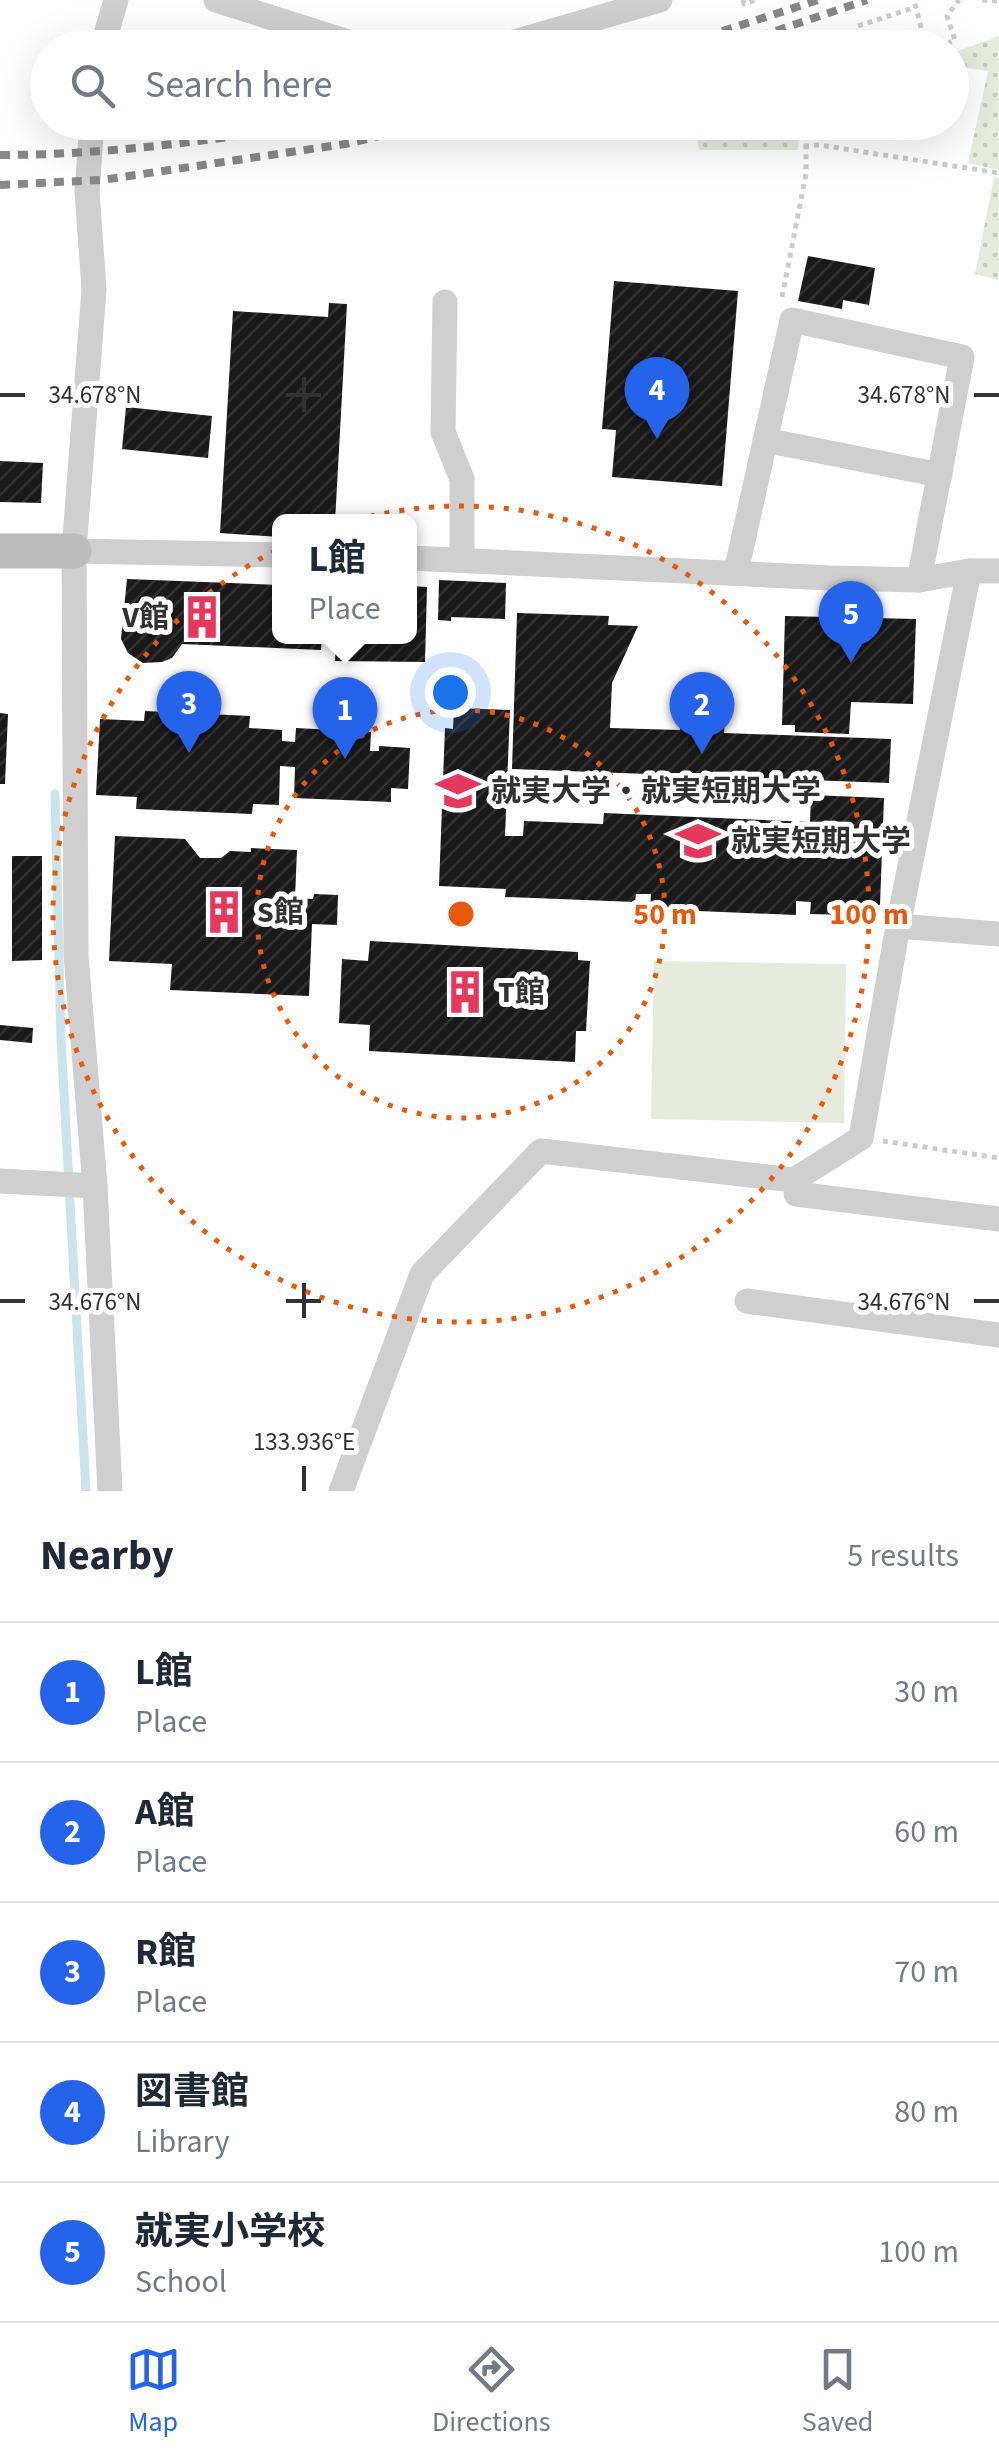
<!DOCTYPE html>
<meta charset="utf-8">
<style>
body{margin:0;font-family:"Source Sans 3","Noto Sans JP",sans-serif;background:#f2f2f3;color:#1f2937}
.you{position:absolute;left:450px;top:692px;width:35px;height:35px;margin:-25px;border:8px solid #fff;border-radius:50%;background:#1a73e8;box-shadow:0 0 0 15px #1a73e833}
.badge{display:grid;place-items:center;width:65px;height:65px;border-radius:50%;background:#2563eb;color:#fff;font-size:32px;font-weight:700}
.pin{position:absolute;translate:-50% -82px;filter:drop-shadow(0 2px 5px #0008)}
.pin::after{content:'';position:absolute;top:52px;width:35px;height:30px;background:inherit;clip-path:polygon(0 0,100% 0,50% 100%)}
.popup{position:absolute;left:272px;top:514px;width:145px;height:130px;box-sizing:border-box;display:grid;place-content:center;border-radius:15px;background:#fff;filter:drop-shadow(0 2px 8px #0005);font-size:32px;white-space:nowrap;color:#747a83}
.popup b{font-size:38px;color:#1f2937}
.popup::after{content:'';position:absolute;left:50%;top:100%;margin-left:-20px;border:20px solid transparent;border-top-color:#fff}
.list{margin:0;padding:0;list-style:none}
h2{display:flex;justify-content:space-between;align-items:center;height:130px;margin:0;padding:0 40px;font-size:42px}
h2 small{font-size:32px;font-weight:400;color:#747a83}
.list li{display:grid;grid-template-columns:65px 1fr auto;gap:30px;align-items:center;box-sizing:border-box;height:140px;padding:0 40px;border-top:2px solid #e0e1e3}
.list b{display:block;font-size:38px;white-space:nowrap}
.list p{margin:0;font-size:32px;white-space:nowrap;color:#747a83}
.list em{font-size:32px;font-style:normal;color:#747a83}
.icon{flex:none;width:55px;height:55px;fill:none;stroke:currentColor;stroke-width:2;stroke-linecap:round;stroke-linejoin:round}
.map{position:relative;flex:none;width:999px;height:1491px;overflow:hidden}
.search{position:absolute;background:#fff;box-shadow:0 10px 40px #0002;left:30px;right:30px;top:30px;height:110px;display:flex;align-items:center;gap:25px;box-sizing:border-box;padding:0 35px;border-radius:55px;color:#747a83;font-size:38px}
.sheet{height:830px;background:#fff}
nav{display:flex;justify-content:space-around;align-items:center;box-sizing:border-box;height:140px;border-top:2px solid #e0e1e3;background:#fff;font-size:28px;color:#747a83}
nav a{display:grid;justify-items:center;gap:5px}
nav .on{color:#2563eb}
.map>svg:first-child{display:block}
.grass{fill:url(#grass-dots)}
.pitch{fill:#e7ebde}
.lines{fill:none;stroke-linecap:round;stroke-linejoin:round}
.stream{stroke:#cbe4ec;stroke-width:9}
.building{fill:url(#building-hatch)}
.path{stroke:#ccc;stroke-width:5;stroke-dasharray:5 5;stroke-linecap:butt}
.street{stroke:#cfcfcf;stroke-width:25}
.secondary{stroke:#bcbcbc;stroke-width:35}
.rail{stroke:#878787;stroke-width:8;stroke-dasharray:10 8;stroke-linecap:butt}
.ticks{fill:none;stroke:#323232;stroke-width:4}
.ring{fill:none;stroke:#e8590c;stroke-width:5;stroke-dasharray:5 10}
.labels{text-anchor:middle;stroke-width:10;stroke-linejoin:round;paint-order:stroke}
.poi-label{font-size:30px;font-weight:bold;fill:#323232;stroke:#fff;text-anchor:start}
.ticks-label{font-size:25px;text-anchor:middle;fill:#323232;stroke:#fff;stroke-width:10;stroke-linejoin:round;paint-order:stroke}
.centre{fill:#e8590c;stroke:#fff;stroke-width:5}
.ring-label{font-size:30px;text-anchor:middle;font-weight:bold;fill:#e8590c;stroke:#fff;stroke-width:10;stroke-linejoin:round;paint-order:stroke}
</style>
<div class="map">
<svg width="999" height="1491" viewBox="0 0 999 1491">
<defs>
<pattern id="grass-dots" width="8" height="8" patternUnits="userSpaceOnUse" patternTransform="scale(2.5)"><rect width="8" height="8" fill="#e7ebde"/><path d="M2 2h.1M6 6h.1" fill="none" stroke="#c7cabf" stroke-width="1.8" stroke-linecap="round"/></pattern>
<pattern id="building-hatch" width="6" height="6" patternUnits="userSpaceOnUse" patternTransform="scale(2.5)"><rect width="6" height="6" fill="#191919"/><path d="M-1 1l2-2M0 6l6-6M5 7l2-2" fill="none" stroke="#323232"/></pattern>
</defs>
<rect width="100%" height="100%" fill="#fff"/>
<!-- grass -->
<g class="grass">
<path d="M999,36V170L968,163L988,71L952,66V53Z"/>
<path d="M701,123H800L798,150H699L694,124Z"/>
<path d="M994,177L999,178V280L975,274Z"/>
</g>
<!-- pitch -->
<path class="pitch" d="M654,961L846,964L844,1123L651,1119Z"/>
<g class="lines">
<!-- stream -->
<path class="stream" d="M55,794L61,1039L86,1491"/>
</g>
<!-- building -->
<g class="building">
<path d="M808,256L875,268L869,305L843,300L842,309L798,301Z"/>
<path d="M614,281L738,291L722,486L612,477L616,430L602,429Z"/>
<path d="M329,303L347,304L335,522H280V537L220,533L233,311L328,317Z"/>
<path d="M126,407L212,416L208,458L122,449Z"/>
<path d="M0,461L43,463L41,503L0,502Z"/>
<path d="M127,579L280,585V636H322L321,650L182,644L172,658L162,662L143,663L128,653L121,639Z"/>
<path d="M439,580L506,583L505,619L451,617V621L438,620Z"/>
<path d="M410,586L427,587L425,662L335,661L336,636H410Z"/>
<path d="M517,613L609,616L608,625L638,626L612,683L610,728L680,730L681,699L726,701L724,733L891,739L889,783L512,769Z"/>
<path d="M785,616L916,619L913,704L851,702L849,734L795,732V725H782Z"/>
<path d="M454,708L510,710L505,836H523L524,821L603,824L604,813L810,822L811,795L884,798L880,905L846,904V915L810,914L811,902L796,901V915L650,909L651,894H636L635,902L505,897L506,889L439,886L445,728L453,729Z"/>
<path d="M145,711L250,716L249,728L282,730V741L295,742L296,728L371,732L370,751H379V746L410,748L408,789L391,788V802L294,798L295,767L280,766L279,805L253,804L252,814L136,809L137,797L96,795L100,719L144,721Z"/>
<path d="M0,713L8,714L5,784H0Z"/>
<path d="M115,836L185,839L200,858H221L230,851L251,852V848L297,850L295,898L313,899L314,894L338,895L337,925L312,924L309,996L170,990L172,964L109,961Z"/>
<path d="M12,856H42V960L12,961Z"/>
<path d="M370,941L578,952V960L590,961L586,1031H576L575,1062L369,1051L370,1025L339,1023L342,959L368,961Z"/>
<path d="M0,1025L33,1028L32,1043L0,1040Z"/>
</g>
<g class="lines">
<!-- path -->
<g class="path">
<path d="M743,0L744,4L755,0"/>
<path d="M982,0L999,1"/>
<path d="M858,26L916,7"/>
<path d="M798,48L834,34"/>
<path d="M897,48L924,39L914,0"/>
<path d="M938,48L955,40L947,16L959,0"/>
<path d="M804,146L819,145L999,173"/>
<path d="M782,297L806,174V122"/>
<path d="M883,1141L999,1158"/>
</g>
<!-- street -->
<g class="street">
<path d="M216,0L367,48"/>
<path d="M102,48L116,0"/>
<path d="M493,48L660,0"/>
<path d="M92,122L87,192L94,289L74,551L76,955L95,1186L110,1491"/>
<path d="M445,302L443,432L462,479V560"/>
<path d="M765,440L940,475"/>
<path d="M74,551L280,555"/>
<path d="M410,558L830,578L919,580L969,571H999"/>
<path d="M736,572L792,320L962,357L919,580"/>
<path d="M898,926L999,934"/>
<path d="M0,1181L95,1186"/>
<path d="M796,1194L999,1219"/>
<path d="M747,1301L999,1335"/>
<path d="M341,1491L422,1274L541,1151L794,1180L861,1138L898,926L969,571"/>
</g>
<!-- secondary -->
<path class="secondary" d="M0,551H74"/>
<!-- rail -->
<g class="rail">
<path d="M671,48L818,0"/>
<path d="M725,48L867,0"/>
<path d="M0,155C112,155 220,139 330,122"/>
<path d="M0,185L102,180L345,144L440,122"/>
</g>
</g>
<!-- ticks -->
<path class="ticks" d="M304,377V412M0,395H25M286,395H321M974,395H999M304,1283V1318M0,1301H25M286,1301H321M974,1301H999M304,1466V1491"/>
<!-- distance rings -->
<g class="ring">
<circle cx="461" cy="914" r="204"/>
<circle cx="461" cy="914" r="408"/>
</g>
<!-- icons -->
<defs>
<g id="building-bare" transform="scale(3.45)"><path d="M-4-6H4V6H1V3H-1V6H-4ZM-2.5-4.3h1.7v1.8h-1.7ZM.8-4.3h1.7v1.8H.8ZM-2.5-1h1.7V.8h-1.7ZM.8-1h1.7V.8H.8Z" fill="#e6375d" stroke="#fff" stroke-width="2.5" paint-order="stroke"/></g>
<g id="university-bare" transform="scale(3.45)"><path d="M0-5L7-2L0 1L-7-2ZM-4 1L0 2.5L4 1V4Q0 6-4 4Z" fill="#e6375d" stroke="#fff" stroke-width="2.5" paint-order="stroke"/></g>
</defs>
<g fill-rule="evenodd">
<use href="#building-bare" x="202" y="617"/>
<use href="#university-bare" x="458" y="791"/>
<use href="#university-bare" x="698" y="841"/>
<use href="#building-bare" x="224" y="912"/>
<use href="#building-bare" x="465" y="992"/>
</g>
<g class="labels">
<!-- poi labels -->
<g class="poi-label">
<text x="169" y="627" text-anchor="end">V館</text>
<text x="491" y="801">就実大学・就実短期大学</text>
<text x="731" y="851">就実短期大学</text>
<text x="257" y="922">S館</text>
<text x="498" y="1002">T館</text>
</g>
</g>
<g class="ticks-label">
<text x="95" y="403">34.678°N</text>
<text x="904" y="403">34.678°N</text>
<text x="95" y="1310">34.676°N</text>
<text x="904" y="1310">34.676°N</text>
<text x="304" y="1450">133.936°E</text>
</g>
<circle cx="461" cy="914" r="15" class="centre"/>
<g class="ring-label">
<text x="665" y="924">50 m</text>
<text x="869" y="924">100 m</text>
</g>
</svg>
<div class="you"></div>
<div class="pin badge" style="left:345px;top:759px">1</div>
<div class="popup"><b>L館</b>Place</div>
<div class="pin badge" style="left:702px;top:754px">2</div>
<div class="pin badge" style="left:189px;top:753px">3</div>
<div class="pin badge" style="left:657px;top:439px">4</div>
<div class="pin badge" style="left:851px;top:663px">5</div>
<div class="search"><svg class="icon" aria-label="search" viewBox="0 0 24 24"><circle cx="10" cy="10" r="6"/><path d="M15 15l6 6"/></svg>Search here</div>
</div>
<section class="sheet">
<h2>Nearby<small>5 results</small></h2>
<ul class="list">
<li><span class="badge">1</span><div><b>L館</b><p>Place</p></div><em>30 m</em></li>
<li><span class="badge">2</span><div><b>A館</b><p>Place</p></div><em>60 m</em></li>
<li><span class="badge">3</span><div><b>R館</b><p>Place</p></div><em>70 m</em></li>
<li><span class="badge">4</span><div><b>図書館</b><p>Library</p></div><em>80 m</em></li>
<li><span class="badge">5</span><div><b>就実小学校</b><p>School</p></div><em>100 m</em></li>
</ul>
</section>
<nav>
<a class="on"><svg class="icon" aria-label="map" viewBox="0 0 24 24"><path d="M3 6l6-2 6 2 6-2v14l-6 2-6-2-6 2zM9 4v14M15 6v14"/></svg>Map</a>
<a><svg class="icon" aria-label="directions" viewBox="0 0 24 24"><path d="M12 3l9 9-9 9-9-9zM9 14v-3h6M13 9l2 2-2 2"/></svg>Directions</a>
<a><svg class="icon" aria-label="saved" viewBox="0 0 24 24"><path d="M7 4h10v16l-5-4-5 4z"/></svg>Saved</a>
</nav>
